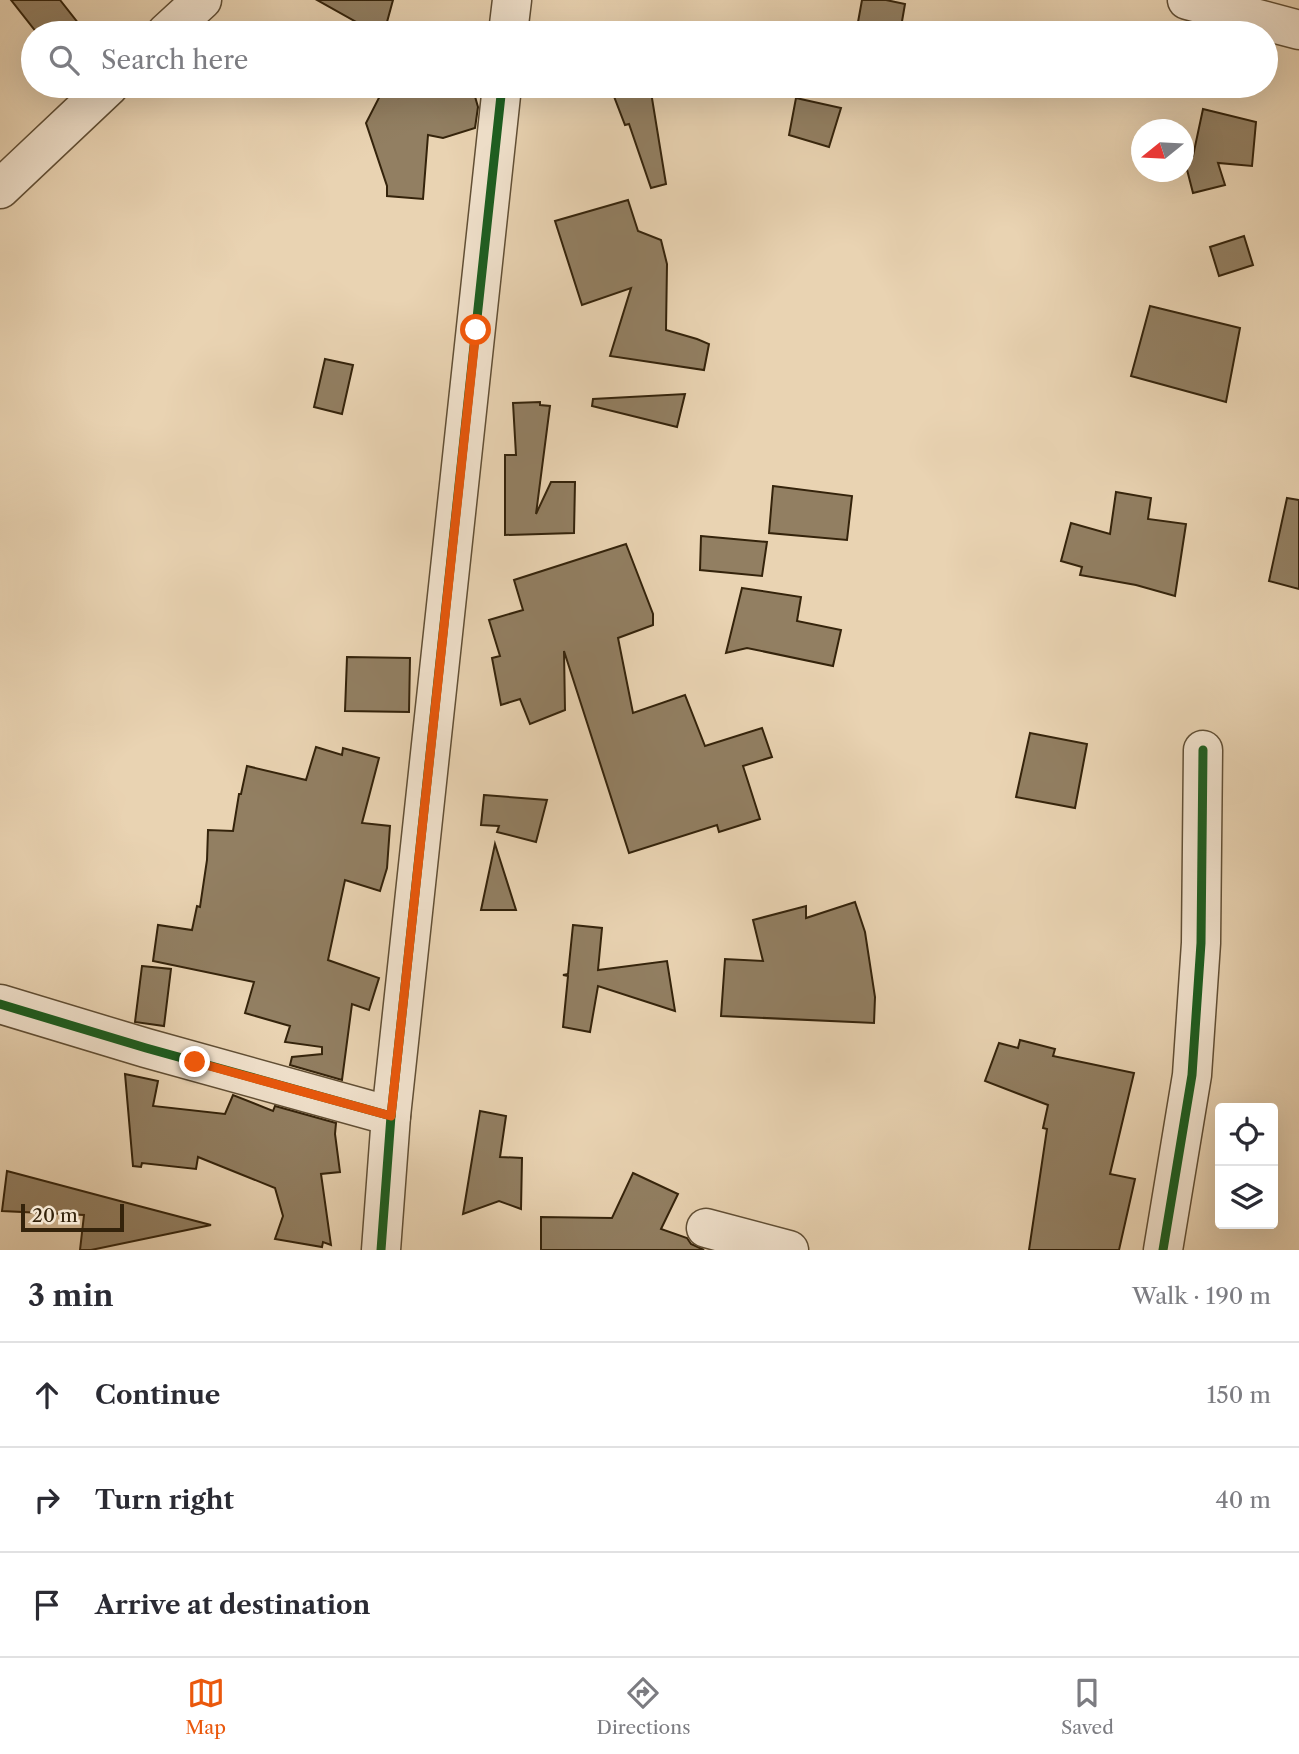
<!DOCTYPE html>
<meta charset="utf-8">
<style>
body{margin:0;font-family:"Libre Caslon Text",serif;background:#f2f2f3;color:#2b2b33}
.controls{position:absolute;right:21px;bottom:21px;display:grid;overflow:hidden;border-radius:7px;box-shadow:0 7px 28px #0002}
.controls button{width:63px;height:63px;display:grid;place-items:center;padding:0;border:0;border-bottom:2px solid #e1e1e2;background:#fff;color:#2b2b33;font:35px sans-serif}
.compass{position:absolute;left:1131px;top:119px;width:63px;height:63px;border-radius:50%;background:#fff;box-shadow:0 7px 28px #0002;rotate:252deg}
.scale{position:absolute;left:21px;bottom:18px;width:103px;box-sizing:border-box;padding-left:7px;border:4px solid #34230b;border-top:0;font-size:19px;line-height:24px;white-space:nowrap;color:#34230b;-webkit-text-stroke:5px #f1e2cd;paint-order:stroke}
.stop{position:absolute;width:21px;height:21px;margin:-16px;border:5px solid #ea580c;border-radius:50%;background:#fff}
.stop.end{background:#ea580c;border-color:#fff;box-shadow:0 2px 7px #0008}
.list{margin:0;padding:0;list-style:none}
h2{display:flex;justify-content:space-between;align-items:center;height:91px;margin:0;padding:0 28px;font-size:30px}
h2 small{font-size:23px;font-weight:400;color:#7c7c81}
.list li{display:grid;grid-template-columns:46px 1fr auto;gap:21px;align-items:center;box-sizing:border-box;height:105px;padding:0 28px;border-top:2px solid #e1e1e2}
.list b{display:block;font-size:26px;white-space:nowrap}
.list em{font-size:23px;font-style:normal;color:#7c7c81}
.icon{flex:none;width:38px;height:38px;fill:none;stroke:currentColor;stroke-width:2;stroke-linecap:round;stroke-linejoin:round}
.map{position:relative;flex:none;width:1299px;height:1250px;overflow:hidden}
.search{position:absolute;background:#fff;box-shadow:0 7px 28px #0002;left:21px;right:21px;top:21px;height:77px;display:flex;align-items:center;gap:18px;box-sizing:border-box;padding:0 24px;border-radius:38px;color:#7c7c81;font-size:26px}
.sheet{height:406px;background:#fff}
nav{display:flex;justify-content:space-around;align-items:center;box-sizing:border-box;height:98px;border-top:2px solid #e1e1e2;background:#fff;font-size:19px;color:#7c7c81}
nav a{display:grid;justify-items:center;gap:4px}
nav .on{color:#ea580c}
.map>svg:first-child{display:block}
.building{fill:#927f62;stroke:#34230b;stroke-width:2}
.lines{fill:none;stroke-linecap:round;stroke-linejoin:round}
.minor-casing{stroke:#614f35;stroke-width:41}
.minor{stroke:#f1e2cd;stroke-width:38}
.cycleway-casing{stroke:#f1e2cd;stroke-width:13}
.cycleway{stroke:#1b5e20;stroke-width:9}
.route{stroke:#ea580c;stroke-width:9}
</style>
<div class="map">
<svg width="1299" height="1250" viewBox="0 0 1299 1250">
<rect width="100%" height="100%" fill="#e9d3b2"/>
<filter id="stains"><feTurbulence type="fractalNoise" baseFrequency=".00286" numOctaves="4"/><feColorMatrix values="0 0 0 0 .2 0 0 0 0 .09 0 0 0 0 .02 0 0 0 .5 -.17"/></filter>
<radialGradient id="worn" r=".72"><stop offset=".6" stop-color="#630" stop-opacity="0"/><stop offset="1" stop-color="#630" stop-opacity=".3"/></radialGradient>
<!-- building -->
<g class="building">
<path d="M11,0H60L86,33H37Z"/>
<path d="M317,0H393L384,33H376Z"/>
<path d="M862,0H886L905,4L900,33H856Z"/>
<path d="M385,86H472L478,107L475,128L443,138L428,135L423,199L387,196V186L366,123Z"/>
<path d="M610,86H650L666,184L651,188L629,124L625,125Z"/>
<path d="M796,98L841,108L829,147L789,135Z"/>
<path d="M1203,109L1256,122L1252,166L1218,163L1225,185L1193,193L1184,158L1193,156Z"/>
<path d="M628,200L638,231L661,240L667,264L666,330L697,339L709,344L704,370L610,356L631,288L582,305L555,221Z"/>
<path d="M1244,236L1253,265L1219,276L1210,247Z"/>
<path d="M1150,306L1240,328L1226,402L1131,376Z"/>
<path d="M325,359L353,365L342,414L314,407Z"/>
<path d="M685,394L677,427L592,406L593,399Z"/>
<path d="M540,402V405L550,406L536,514L551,482H575L574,533L505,535V455H516L513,403Z"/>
<path d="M773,486L852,496L847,540L769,533Z"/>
<path d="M1116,492L1151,498L1148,519L1186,524L1175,596L1136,585L1080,575L1082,567L1061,561L1071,523L1110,534Z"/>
<path d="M1287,498L1299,500V589L1269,581Z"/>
<path d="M701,536L767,542L762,576L700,570Z"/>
<path d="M626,544L653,614V625L618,638L633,713L685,695L705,746L762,728L772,757L743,766L760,819L719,832L717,825L629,853L564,651L565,710L530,724L520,699L501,705L492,658L500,656L489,620L523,610L514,580Z"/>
<path d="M742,588L801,597L797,621L841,630L833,666L747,648L726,653Z"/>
<path d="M347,657L410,658L409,712L345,711Z"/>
<path d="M1030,733L1087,744L1075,808L1016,797Z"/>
<path d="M316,747L342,755L343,748L379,758L362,823L390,826L387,868L380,891L345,880L328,960L379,978L369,1010L352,1004L342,1080L290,1065L292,1057L322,1054V1047L285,1042L290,1026L245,1013L254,982L153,961L158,925L192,930L197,906L200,907L207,860L208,830L233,831L239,794H241L247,766L306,780Z"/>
<path d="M484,795L547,800L536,842L497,832L499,826L481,825Z"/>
<path d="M495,844L516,910H481Z"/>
<path d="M855,902L865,932L875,997L874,1023L721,1016L725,959L763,961L753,920L806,906V918Z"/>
<path d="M573,925L602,928L598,970L667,961L675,1011L598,986L590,1032L563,1027L568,976L563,975L568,974Z"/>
<path d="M142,966L171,969L164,1026L135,1022Z"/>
<path d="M1020,1040L1055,1049L1053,1056L1134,1073L1110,1174L1135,1179L1119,1250H1029L1047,1129L1043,1128L1048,1105L985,1081L999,1043L1018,1048Z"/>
<path d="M125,1074L158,1081L153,1106L225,1114L233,1095L273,1111L275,1106L336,1123L335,1134L340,1172L321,1174L331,1245L323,1242L322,1247L275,1239L283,1216L275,1188L198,1157L196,1169L142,1163L141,1167L133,1166Z"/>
<path d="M480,1111L506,1116L500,1157L522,1158L521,1209L499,1201L463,1214Z"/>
<path d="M7,1171L135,1205L211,1225L91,1250H80L84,1215L2,1211Z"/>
<path d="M633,1173L678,1194L661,1229L687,1238L691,1244L704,1250H541V1217L612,1218Z"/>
</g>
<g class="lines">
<!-- minor casing -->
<g class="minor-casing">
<g id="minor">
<path d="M1187,0L1299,30"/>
<path d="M166,33L202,0"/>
<path d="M508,33L512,0"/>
<path d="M0,189L109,86"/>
<path d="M0,1004L146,1048L391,1116"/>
<path d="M706,1228L789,1250"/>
<path d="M381,1250L391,1116L502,86"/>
<path d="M1163,1250L1192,1075L1201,943L1203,750"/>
</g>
</g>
<!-- minor -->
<use href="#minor" class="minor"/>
<!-- cycleway casing -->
<g class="cycleway-casing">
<g id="cycleway">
<path d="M0,1004L146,1048L391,1116"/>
<path d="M381,1250L391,1116L502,86"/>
<path d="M1163,1250L1192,1075L1201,943L1203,750"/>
</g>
</g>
<!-- cycleway -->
<use href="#cycleway" class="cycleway"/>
</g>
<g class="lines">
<!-- route -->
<path class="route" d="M195,1062L391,1116L476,330"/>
</g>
<rect width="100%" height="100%" filter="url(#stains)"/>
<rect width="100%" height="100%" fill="url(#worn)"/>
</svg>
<div class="controls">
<button><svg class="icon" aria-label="locate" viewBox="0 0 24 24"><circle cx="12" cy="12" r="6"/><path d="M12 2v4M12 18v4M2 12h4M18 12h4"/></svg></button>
<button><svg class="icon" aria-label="layers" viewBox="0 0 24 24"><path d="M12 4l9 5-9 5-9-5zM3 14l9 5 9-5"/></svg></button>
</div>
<svg class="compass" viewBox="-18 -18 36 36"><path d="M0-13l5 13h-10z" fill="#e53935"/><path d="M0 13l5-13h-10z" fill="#7c7c81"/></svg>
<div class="scale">20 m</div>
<div class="stop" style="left:476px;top:330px"></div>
<div class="stop end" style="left:195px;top:1062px"></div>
<div class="search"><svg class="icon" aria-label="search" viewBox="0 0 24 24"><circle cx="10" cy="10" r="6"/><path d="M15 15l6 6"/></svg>Search here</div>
</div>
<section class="sheet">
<h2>3 min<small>Walk · 190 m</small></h2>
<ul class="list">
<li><svg class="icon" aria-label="ahead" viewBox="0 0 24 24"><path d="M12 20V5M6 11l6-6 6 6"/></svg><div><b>Continue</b></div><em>150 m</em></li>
<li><svg class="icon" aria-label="right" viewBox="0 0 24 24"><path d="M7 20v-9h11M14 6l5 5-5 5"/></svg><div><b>Turn right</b></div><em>40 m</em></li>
<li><svg class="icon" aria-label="arrive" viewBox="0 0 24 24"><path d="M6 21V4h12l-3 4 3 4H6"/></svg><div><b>Arrive at destination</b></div></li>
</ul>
</section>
<nav>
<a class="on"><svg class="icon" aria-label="map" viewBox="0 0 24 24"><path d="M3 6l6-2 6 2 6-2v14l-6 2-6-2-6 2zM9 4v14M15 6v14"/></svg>Map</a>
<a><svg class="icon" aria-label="directions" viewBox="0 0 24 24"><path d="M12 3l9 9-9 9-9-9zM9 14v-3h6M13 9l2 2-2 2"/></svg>Directions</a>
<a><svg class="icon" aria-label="saved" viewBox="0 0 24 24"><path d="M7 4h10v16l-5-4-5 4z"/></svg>Saved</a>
</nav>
